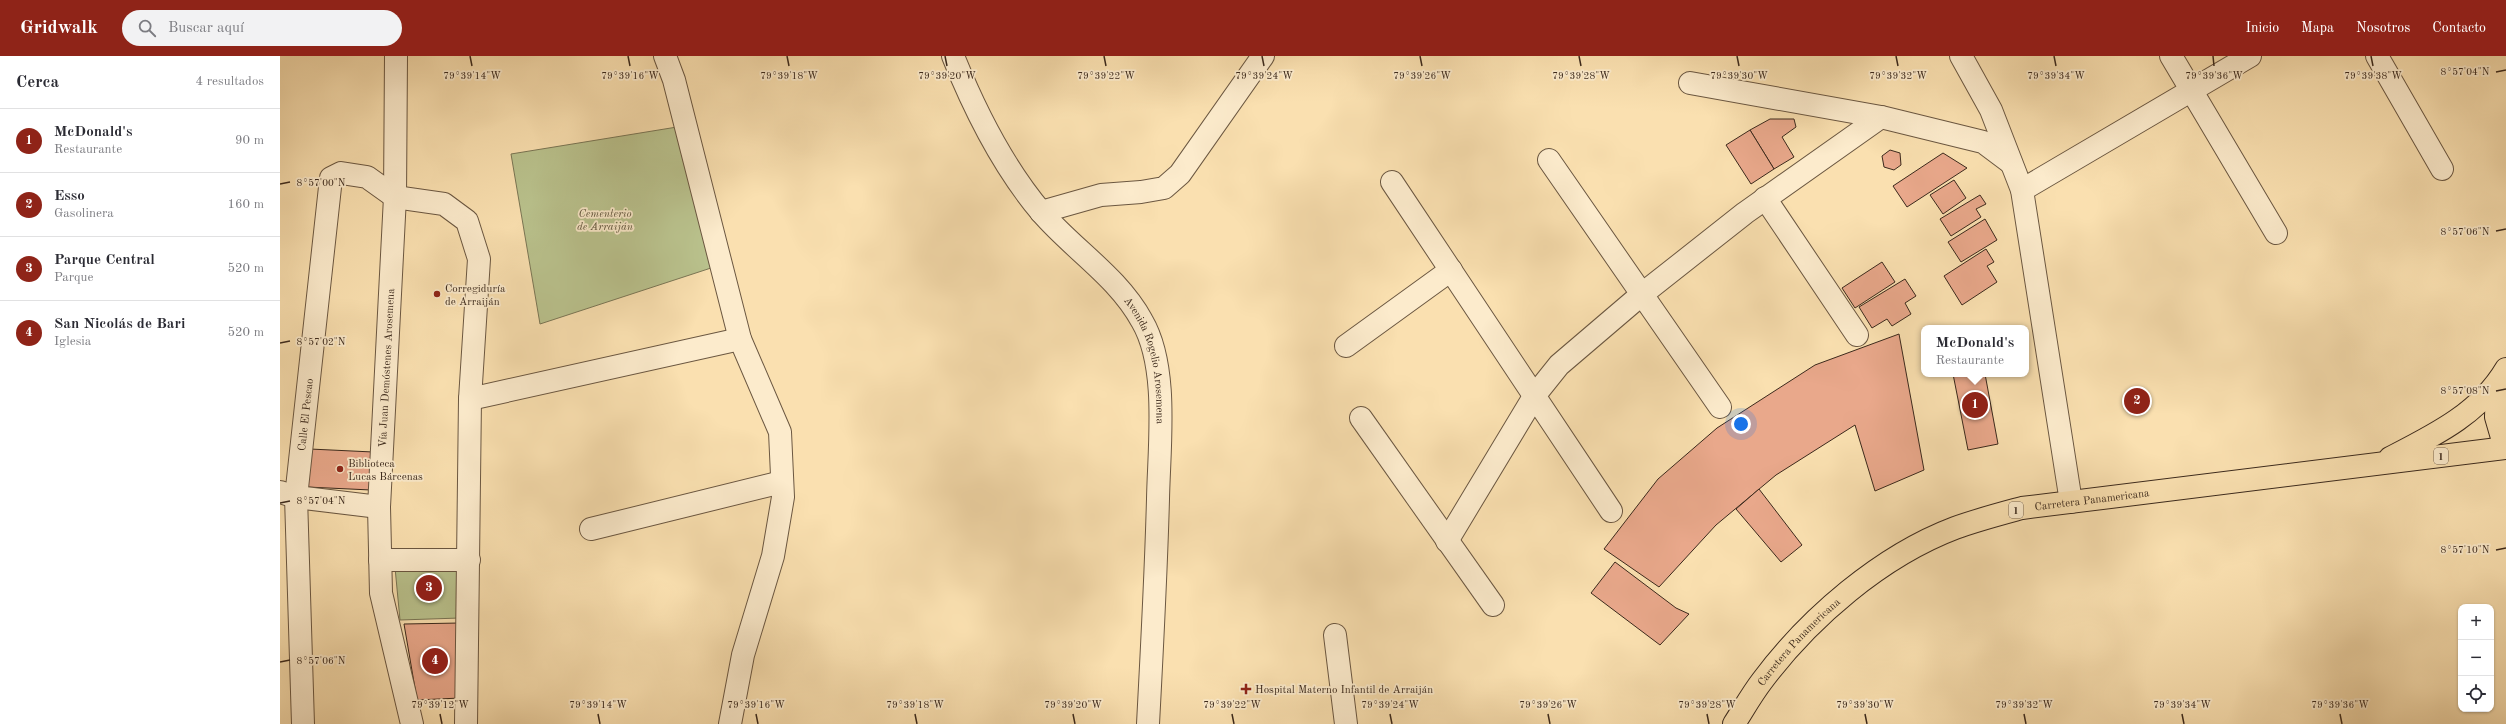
<!DOCTYPE html>
<html lang="es">
<meta charset="utf-8">
<style>
body{margin:0;font-family:"Old Standard TT",serif;background:#f2f2f3;color:#2b2b33}
.controls{position:absolute;right:12px;bottom:12px;display:grid;overflow:hidden;border-radius:8px;box-shadow:0 1px 3px #0004}
.controls button{width:36px;height:36px;display:grid;place-items:center;padding:0;border:0;border-bottom:1px solid #e1e1e2;background:#fff;color:#2b2b33;font:20px sans-serif}
.you{position:absolute;left:1461px;top:368px;width:14px;height:14px;margin:-10px;border:3px solid #fff;border-radius:50%;background:#1a73e8;box-shadow:0 0 0 6px #1a73e833}
.badge{display:grid;place-items:center;width:26px;height:26px;border-radius:50%;background:#8f2418;color:#fff;font-size:13px;font-weight:700}
.pin{position:absolute;translate:-50% -50%;border:2px solid #fff;box-shadow:0 1px 4px #0006}
.popup{position:absolute;left:1641px;top:269px;width:108px;height:52px;box-sizing:border-box;display:grid;place-content:center;border-radius:8px;background:#fff;filter:drop-shadow(0 1px 3px #0005);font-size:13px;white-space:nowrap;color:#7c7c81}
.popup b{font-size:15px;color:#2b2b33}
.popup::after{content:'';position:absolute;left:50%;top:100%;margin-left:-8px;border:8px solid transparent;border-top-color:#fff}
.list{margin:0;padding:0;list-style:none}
h2{display:flex;justify-content:space-between;align-items:center;height:52px;margin:0;padding:0 16px;font-size:17px}
h2 small{font-size:13px;font-weight:400;color:#7c7c81}
.list li{display:grid;grid-template-columns:26px 1fr auto;gap:12px;align-items:center;box-sizing:border-box;height:64px;padding:0 16px;border-top:1px solid #e1e1e2}
.list b{display:block;font-size:15px;white-space:nowrap}
.list p{margin:0;font-size:13px;white-space:nowrap;color:#7c7c81}
.list em{font-size:13px;font-style:normal;color:#7c7c81}
.icon{flex:none;width:22px;height:22px;fill:none;stroke:currentColor;stroke-width:2;stroke-linecap:round;stroke-linejoin:round}
.map{position:relative;flex:none;width:2226px;height:668px;overflow:hidden}
header{display:flex;align-items:center;gap:24px;box-sizing:border-box;height:56px;padding:0 20px;background:#8f2418;color:#fff}
header strong{font-size:19px}
nav{display:flex;gap:22px;margin-inline-start:auto;font-size:14px}
.search{width:280px;height:36px;background:#f2f2f3;display:flex;align-items:center;gap:10px;box-sizing:border-box;padding:0 14px;border-radius:22px;color:#7c7c81;font-size:15px}
main{display:flex}
aside{flex:1;background:#fff}
.map>svg:first-child{display:block}
.green{fill:#bac38e;stroke:#7a7655}
.building{fill:#e9a88b;stroke:#3b291c}
.lines{fill:none;stroke-linecap:round;stroke-linejoin:round}
.minor-casing{stroke:#6b5741;stroke-width:24}
.highway-casing{stroke:#3b291c;stroke-width:24}
.minor{stroke:#fcebcc;stroke-width:22}
.highway{stroke:#fae0b0;stroke-width:22}
.ticks{fill:none;stroke:#3b291c;stroke-width:1.5}
.poi-dot{fill:#8f2418;stroke:#fcebcc;stroke-width:1.5}
.labels{text-anchor:middle;stroke-width:3.5;stroke-linejoin:round;paint-order:stroke}
.shield{fill:#fcebcc;stroke:#756351;stroke-width:1}
.shield-label{font-size:10px;font-weight:bold;fill:#3b291c}
.park-label{font-size:11px;font-style:italic;fill:#5b5038;stroke:#fcebcc}
.poi-label{font-size:11px;fill:#3b291c;stroke:#fcebcc;text-anchor:start}
.street-label{font-size:11px;fill:#3b291c;stroke:#fcebcc}
.ticks-label{font-size:10px;text-anchor:middle;fill:#3b291c;stroke:#fcebcc;stroke-width:3.5;stroke-linejoin:round;paint-order:stroke}
</style>
<header>
<strong>Gridwalk</strong>
<div class="search"><svg class="icon" aria-label="search" viewBox="0 0 24 24"><circle cx="10" cy="10" r="6"/><path d="M15 15l6 6"/></svg>Buscar aquí</div>
<nav><a>Inicio</a><a>Mapa</a><a>Nosotros</a><a>Contacto</a></nav>
</header>
<main>
<aside>
<h2>Cerca<small>4 resultados</small></h2>
<ul class="list">
<li><span class="badge">1</span><div><b>McDonald's</b><p>Restaurante</p></div><em>90 m</em></li>
<li><span class="badge">2</span><div><b>Esso</b><p>Gasolinera</p></div><em>160 m</em></li>
<li><span class="badge">3</span><div><b>Parque Central</b><p>Parque</p></div><em>520 m</em></li>
<li><span class="badge">4</span><div><b>San Nicolás de Bari</b><p>Iglesia</p></div><em>520 m</em></li>
</ul>
</aside>
<div class="map">
<svg width="2226" height="668" viewBox="0 0 2226 668">
<rect width="100%" height="100%" fill="#fae0b0"/>
<filter id="stains"><feTurbulence type="fractalNoise" baseFrequency=".005" numOctaves="4"/><feColorMatrix values="0 0 0 0 .2 0 0 0 0 .09 0 0 0 0 .02 0 0 0 .5 -.17"/></filter>
<radialGradient id="worn" r=".72"><stop offset=".6" stop-color="#630" stop-opacity="0"/><stop offset="1" stop-color="#630" stop-opacity=".3"/></radialGradient>
<!-- green -->
<g class="green">
<path d="M397,71L431,212L260,268L231,98Z"/>
<path d="M114,501L180,502V562L120,564Z"/>
</g>
<!-- building -->
<g class="building">
<path d="M1490,63H1514L1516,71L1502,81L1514,101L1494,113L1470,74Z"/>
<path d="M1470,74L1494,113L1471,128L1446,89Z"/>
<path d="M1610,94L1620,97L1621,109L1614,114L1604,111L1602,100Z"/>
<path d="M1663,97L1687,112L1627,151L1613,130Z"/>
<path d="M1674,124L1686,142L1663,158L1650,139Z"/>
<path d="M1700,139L1706,148L1696,153L1701,161L1671,180L1660,163Z"/>
<path d="M1705,163L1717,184L1681,206L1668,186Z"/>
<path d="M1706,193L1714,206L1707,210L1717,226L1682,249L1664,220Z"/>
<path d="M1602,206L1615,226L1575,252L1562,232Z"/>
<path d="M1625,223L1636,240L1625,247L1631,258L1612,270L1607,263L1592,272L1579,251Z"/>
<path d="M1619,278L1644,414L1595,435L1575,369L1496,419L1436,469L1379,531L1324,493L1378,423L1437,372L1535,309Z"/>
<path d="M1673,318H1705L1718,388L1688,394Z"/>
<path d="M30,393L93,396L91,434L27,431Z"/>
<path d="M1479,433L1522,489L1501,506L1456,453Z"/>
<path d="M1335,506L1396,552L1409,558L1380,589L1311,537Z"/>
<path d="M180,567V642L137,644L124,568Z"/>
</g>
<g class="lines">
<!-- minor casing -->
<g class="minor-casing">
<g id="minor">
<path d="M116,0L115,141L99,451L101,537L132,668"/>
<path d="M385,0L394,24L460,283L500,376L503,441L493,500L463,599L450,668"/>
<path id="s1" d="M673,0C695,55 723,111 762,157C794,194 838,221 862,265C889,311 879,390 878,443C876,518 872,593 868,668"/>
<path d="M1681,0L1711,54L1742,134L1791,446"/>
<path d="M1891,0L1996,177"/>
<path d="M2097,0L2162,113"/>
<path d="M1410,27L1601,61L1703,86L1731,107"/>
<path d="M1269,104L1440,351"/>
<path d="M1112,126L1331,455"/>
<path d="M1742,134L1970,0"/>
<path d="M1485,142L1577,279"/>
<path d="M761,156L821,139L861,136L884,132L900,118L983,0"/>
<path d="M1066,290L1171,214"/>
<path d="M190,343L460,283"/>
<path d="M1081,362L1213,549"/>
<path d="M0,436L16,441L99,451"/>
<path d="M311,473L502,426"/>
<path d="M1167,485L1255,339L1279,309L1361,239L1465,157L1601,61"/>
<path d="M100,504H189"/>
<path d="M1055,579L1066,668"/>
<path id="s2" d="M23,668L16,441L51,122L61,117L87,121L115,141L164,148L187,165L199,203L190,343L186,668"/>
</g>
</g>
<!-- highway casing -->
<g class="highway-casing">
<g id="highway">
<path d="M2217,329L2216,361L2225,392"/>
<path d="M2110,402C2155,379 2200,357 2226,313"/>
<path id="s3" d="M1454,668C1463,654 1472,638 1482,625C1529,562 1601,500 1675,472C1697,464 1720,458 1742,452L2226,392"/>
</g>
</g>
<!-- minor -->
<use href="#minor" class="minor"/>
<!-- highway -->
<use href="#highway" class="highway"/>
</g>
<!-- ticks -->
<path class="ticks" d="M190,0L192,10M348,0L350,10M507,0L509,10M665,0L667,10M824,0L826,10M982,0L984,10M1140,0L1142,10M1299,0L1301,10M1457,0L1459,10M1616,0L1618,10M1774,0L1776,10M1933,0L1934,10M2091,0L2093,10M2216,16L2226,14M0,128L10,126M2216,175L2226,173M0,287L10,285M2216,335L2226,333M0,447L10,445M2216,494L2226,492M0,606L10,604M160,658L162,668M318,658L320,668M476,658L478,668M635,658L637,668M793,658L795,668M952,658L954,668M1110,658L1112,668M1268,658L1270,668M1427,658L1429,668M1585,658L1587,668M1744,658L1746,668M1902,658L1904,668M2060,658L2062,668"/>
<!-- markers -->
<g class="poi-dot">
<circle cx="157" cy="238" r="4"/>
<circle cx="60" cy="413" r="4"/>
<path d="M964 627h4v4h4v4h-4v4h-4v-4h-4v-4h4z"/>
</g>
<g class="labels">
<!-- shield labels -->
<g class="shield">
<rect x="2154" y="392" width="14" height="16" rx="3"/>
<rect x="1729" y="446" width="14" height="16" rx="3"/>
</g>
<g class="shield-label">
<text x="2161" y="404">1</text>
<text x="1736" y="458">1</text>
</g>
<!-- park labels -->
<g class="park-label">
<text x="325" y="161">Cementerio<tspan x="325" dy="13">de Arraiján</tspan></text>
</g>
<!-- poi labels -->
<g class="poi-label">
<text x="165" y="236">Corregiduría<tspan x="165" dy="13">de Arraiján</tspan></text>
<text x="68" y="411">Biblioteca<tspan x="68" dy="13">Lucas Bárcenas</tspan></text>
<text x="975" y="637">Hospital Materno Infantil de Arraiján</text>
</g>
<!-- street labels -->
<g class="street-label">
<text dy="4" stroke="none"><textPath href="#s1" startOffset="368">Avenida Rogelio Arosemena</textPath></text>
<text transform="translate(106 312) rotate(-87)" y="4">Vía Juan Demóstenes Arosemena</text>
<text dy="4" stroke="none"><textPath href="#s2" startOffset="310">Calle El Pescao</textPath></text>
<text dy="4" stroke="none"><textPath href="#s3" startOffset="441">Carretera Panamericana</textPath></text>
<text dy="4" stroke="none"><textPath href="#s3" startOffset="105">Carretera Panamericana</textPath></text>
</g>
</g>
<g class="ticks-label">
<text x="2185" y="19">8°57'04"N</text>
<text x="192" y="23">79°39'14"W</text>
<text x="350" y="23">79°39'16"W</text>
<text x="509" y="23">79°39'18"W</text>
<text x="667" y="23">79°39'20"W</text>
<text x="826" y="23">79°39'22"W</text>
<text x="984" y="23">79°39'24"W</text>
<text x="1142" y="23">79°39'26"W</text>
<text x="1301" y="23">79°39'28"W</text>
<text x="1459" y="23">79°39'30"W</text>
<text x="1618" y="23">79°39'32"W</text>
<text x="2093" y="23">79°39'38"W</text>
<text x="1776" y="23">79°39'34"W</text>
<text x="1934" y="23">79°39'36"W</text>
<text x="41" y="130">8°57'00"N</text>
<text x="2185" y="179">8°57'06"N</text>
<text x="41" y="289">8°57'02"N</text>
<text x="2185" y="338">8°57'08"N</text>
<text x="41" y="448">8°57'04"N</text>
<text x="2185" y="497">8°57'10"N</text>
<text x="41" y="608">8°57'06"N</text>
<text x="160" y="652">79°39'12"W</text>
<text x="318" y="652">79°39'14"W</text>
<text x="476" y="652">79°39'16"W</text>
<text x="635" y="652">79°39'18"W</text>
<text x="793" y="652">79°39'20"W</text>
<text x="952" y="652">79°39'22"W</text>
<text x="1110" y="652">79°39'24"W</text>
<text x="1268" y="652">79°39'26"W</text>
<text x="1427" y="652">79°39'28"W</text>
<text x="1585" y="652">79°39'30"W</text>
<text x="1744" y="652">79°39'32"W</text>
<text x="1902" y="652">79°39'34"W</text>
<text x="2060" y="652">79°39'36"W</text>
</g>
<rect width="100%" height="100%" filter="url(#stains)"/>
<rect width="100%" height="100%" fill="url(#worn)"/>
</svg>
<div class="controls">
<button>+</button>
<button>−</button>
<button><svg class="icon" aria-label="locate" viewBox="0 0 24 24"><circle cx="12" cy="12" r="6"/><path d="M12 2v4M12 18v4M2 12h4M18 12h4"/></svg></button>
</div>
<div class="you"></div>
<div class="pin badge" style="left:1695px;top:349px">1</div>
<div class="popup"><b>McDonald's</b>Restaurante</div>
<div class="pin badge" style="left:1857px;top:345px">2</div>
<div class="pin badge" style="left:149px;top:532px">3</div>
<div class="pin badge" style="left:155px;top:605px">4</div>
</div>
</main>
